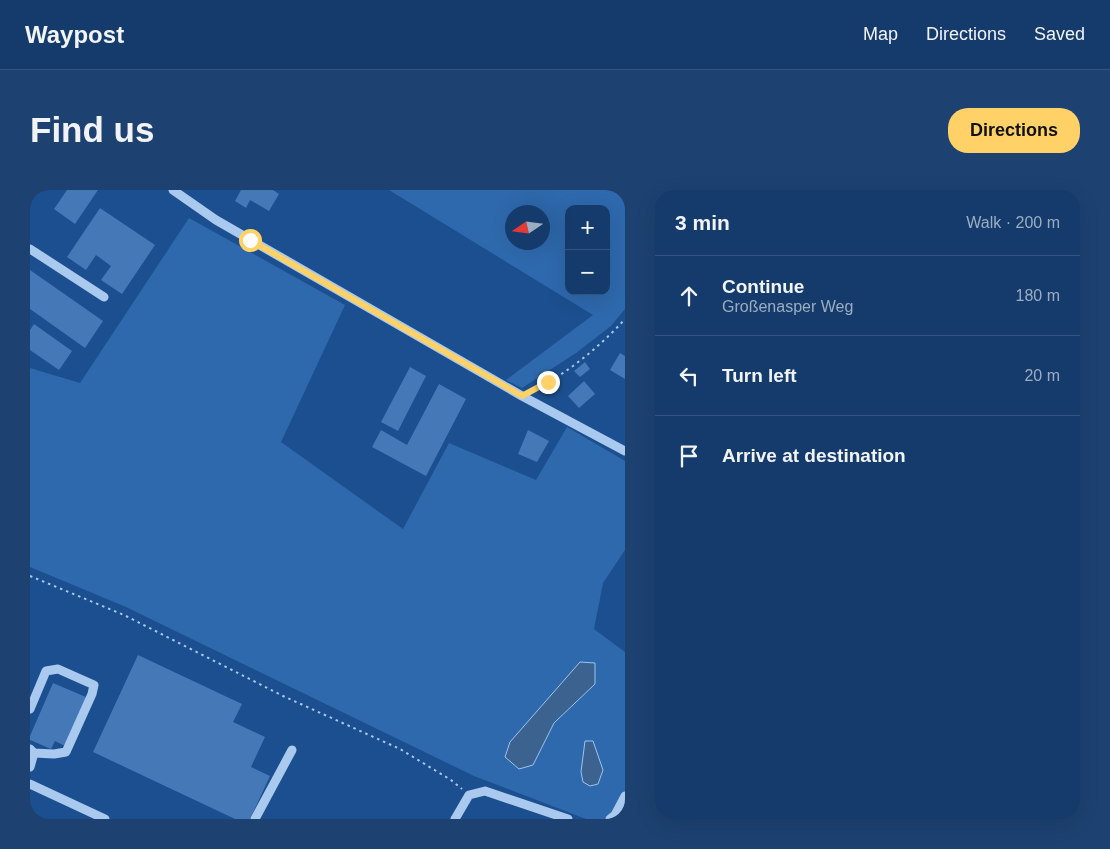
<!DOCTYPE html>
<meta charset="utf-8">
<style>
body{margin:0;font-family:Helvetica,sans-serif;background:#1d4271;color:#f1f3f6}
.controls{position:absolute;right:15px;top:15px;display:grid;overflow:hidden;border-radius:10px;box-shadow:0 5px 20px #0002}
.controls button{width:45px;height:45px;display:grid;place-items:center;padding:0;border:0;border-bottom:1px solid #33557e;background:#143b6b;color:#f1f3f6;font:25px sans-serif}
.compass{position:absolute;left:475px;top:15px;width:45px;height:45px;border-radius:50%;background:#143b6b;box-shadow:0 5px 20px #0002;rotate:257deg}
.stop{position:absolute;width:15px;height:15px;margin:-11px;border:4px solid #ffd166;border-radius:50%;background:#fff}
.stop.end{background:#ffd166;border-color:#fff;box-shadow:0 1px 5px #0008}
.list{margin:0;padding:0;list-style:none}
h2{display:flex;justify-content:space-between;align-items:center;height:65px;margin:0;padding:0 20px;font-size:21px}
h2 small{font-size:16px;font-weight:400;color:#9dadc1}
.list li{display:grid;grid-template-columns:32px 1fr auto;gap:15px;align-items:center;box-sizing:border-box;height:80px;padding:0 20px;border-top:1px solid #33557e}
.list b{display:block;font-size:19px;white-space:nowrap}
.list p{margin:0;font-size:16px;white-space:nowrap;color:#9dadc1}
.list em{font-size:16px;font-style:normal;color:#9dadc1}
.icon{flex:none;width:28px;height:28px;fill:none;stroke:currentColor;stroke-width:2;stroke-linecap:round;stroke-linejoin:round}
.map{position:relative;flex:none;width:595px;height:629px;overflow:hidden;border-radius:20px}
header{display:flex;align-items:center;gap:30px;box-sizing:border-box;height:70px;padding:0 25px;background:#143b6b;border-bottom:1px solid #33557e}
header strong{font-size:24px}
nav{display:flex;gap:28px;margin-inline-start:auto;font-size:18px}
.intro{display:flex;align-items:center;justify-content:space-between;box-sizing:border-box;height:120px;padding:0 30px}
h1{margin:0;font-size:35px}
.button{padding:12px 22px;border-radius:20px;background:#ffd166;color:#111;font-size:18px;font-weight:700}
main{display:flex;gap:30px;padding:0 30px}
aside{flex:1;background:#143b6b;border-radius:20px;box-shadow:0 5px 20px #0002}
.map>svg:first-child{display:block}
.green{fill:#2e69ad;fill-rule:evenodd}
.water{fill:#3c6290;stroke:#9cc4f0}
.building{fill:#4478b7}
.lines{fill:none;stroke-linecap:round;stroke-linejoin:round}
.path{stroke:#a9c9ee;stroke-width:2;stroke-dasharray:2.5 4;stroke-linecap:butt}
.minor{stroke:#a9c9ee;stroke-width:9}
.route{stroke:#ffd166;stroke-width:6}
</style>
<header>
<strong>Waypost</strong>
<nav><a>Map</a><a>Directions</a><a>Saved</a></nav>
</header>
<div class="intro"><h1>Find us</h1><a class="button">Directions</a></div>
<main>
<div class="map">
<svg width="595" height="629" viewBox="0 0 595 629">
<rect width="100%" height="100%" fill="#1b4f8f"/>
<!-- green -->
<g class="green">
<path d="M359,0H595V119L581,136L546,163L492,198L476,190L563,125ZM539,19H576V101H539ZM482,22H512V52H482Z"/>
<path d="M159,28L315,115L251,252L373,339L419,253L506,290L537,237L595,271V360L573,393L564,439L595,462V629H556L444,586L96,417L0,377V178L50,193ZM565,494L524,533L503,575L475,567Z"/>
</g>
<!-- water -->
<g class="water">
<path d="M550,472L565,473V494L524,533L503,575L489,579L475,567L480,552Z"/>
<path d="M555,551H563L573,580L568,594L560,596L553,592L551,582Z"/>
</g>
<!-- building -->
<g class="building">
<path d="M37,0H68L45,34L24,19Z"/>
<path d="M211,0H243L249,4L239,21L220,10L216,18L205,11Z"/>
<path d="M70,18L125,55L92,104L71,90L81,76L66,65L56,80L37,67Z"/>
<path d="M0,80L73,131L55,158L0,119Z"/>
<path d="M4,134L42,161L29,180L0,160V140Z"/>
<path d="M590,163L595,166V189L580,180Z"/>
<path d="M555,172L560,179L550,187L544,181Z"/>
<path d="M380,177L396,186L368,241L351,232Z"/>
<path d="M554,191L565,204L549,218L538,206Z"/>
<path d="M409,194L436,209L396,286L342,257L351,240L377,255Z"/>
<path d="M498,240L519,251L507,272L488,264Z"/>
<path d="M108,465L212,514L203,532L235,547L221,577L240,586L220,629H205L63,562Z"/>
<path d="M23,493L56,507L35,556L25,551L21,559L0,550V546Z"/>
</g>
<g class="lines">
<!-- path -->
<g class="path">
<path d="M0,8L6,0"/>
<path d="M503,200C512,195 521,190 530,185C553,170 577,149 595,129"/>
<path d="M0,386L94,425L253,506L370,559L421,590L432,599"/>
</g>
<!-- minor -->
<g class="minor">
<path d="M143,0L186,30L492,206L595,261"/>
<path d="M0,59L74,107"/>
<path d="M0,519L16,481L28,479L64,495L62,504L36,562L24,564L4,563L0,559"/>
<path d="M0,577L4,563"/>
<path d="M0,594L75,629"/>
<path d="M225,629L262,560"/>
<path d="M425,629L439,605L455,601L538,629"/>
<path d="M580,629L585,625L595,606"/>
</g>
</g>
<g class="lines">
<!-- route -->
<path class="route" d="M220,50L492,206L518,192"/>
</g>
</svg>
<div class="controls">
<button>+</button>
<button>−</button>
</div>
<svg class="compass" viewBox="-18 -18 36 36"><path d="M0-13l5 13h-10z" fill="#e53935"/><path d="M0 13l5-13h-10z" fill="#9dadc1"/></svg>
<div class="stop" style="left:220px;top:50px"></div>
<div class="stop end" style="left:518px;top:192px"></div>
</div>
<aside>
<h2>3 min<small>Walk · 200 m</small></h2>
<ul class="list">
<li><svg class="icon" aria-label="ahead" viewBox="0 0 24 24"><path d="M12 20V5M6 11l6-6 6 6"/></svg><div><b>Continue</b><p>Großenasper Weg</p></div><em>180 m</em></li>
<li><svg class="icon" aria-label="left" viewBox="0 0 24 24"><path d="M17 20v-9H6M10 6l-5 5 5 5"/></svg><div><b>Turn left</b></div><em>20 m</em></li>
<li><svg class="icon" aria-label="arrive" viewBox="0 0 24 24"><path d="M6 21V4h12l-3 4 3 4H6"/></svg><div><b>Arrive at destination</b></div></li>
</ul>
</aside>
</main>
